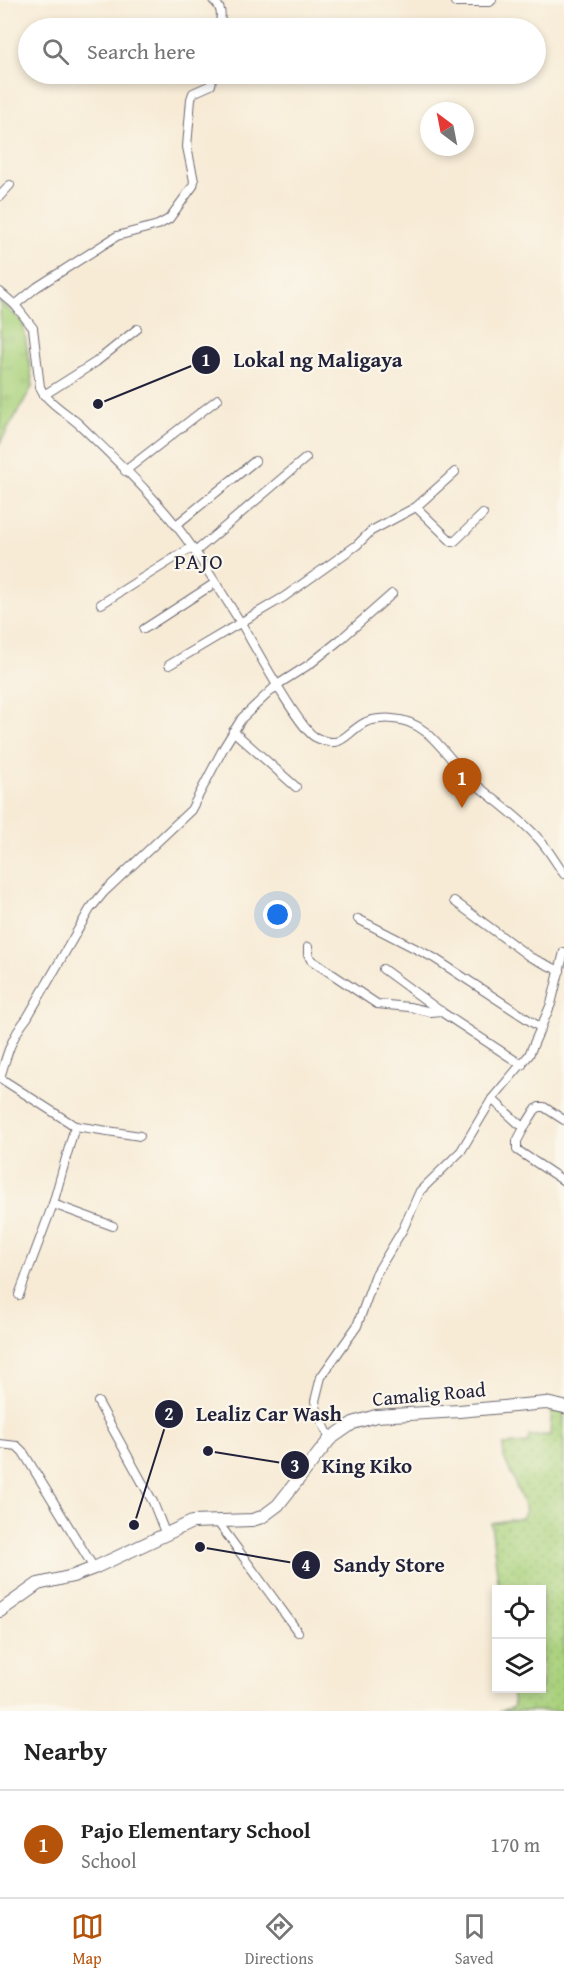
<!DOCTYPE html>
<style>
body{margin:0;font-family:"Gentium Book Plus",serif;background:#f2f2f2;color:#222}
.controls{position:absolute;right:18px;bottom:18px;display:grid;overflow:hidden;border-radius:0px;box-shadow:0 3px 9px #0003}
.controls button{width:54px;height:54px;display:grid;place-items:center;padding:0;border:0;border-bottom:2px solid #e0e0e0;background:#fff;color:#222;font:30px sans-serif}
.compass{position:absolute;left:420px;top:102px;width:54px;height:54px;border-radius:50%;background:#fff;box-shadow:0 3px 9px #0003;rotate:328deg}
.you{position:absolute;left:278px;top:915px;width:21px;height:21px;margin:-15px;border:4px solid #fff;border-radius:50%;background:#1a73e8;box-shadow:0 0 0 9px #1a73e833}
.badge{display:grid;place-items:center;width:39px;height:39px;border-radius:50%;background:#b45309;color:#fff;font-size:20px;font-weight:700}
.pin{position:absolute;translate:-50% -50px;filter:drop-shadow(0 2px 3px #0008)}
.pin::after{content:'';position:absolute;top:32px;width:21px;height:18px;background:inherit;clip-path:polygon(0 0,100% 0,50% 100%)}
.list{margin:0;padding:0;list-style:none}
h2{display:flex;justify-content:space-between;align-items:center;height:78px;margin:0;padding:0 24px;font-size:26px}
h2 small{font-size:20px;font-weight:400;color:#767676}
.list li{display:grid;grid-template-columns:39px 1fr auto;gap:18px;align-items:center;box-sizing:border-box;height:108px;padding:0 24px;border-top:2px solid #e0e0e0}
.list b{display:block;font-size:22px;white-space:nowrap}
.list p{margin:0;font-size:20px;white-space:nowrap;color:#767676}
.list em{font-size:20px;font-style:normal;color:#767676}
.icon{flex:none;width:33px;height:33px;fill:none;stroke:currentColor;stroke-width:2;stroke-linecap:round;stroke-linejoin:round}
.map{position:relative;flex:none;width:564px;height:1711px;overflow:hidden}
.search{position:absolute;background:#fff;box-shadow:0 3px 9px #0003;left:18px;right:18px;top:18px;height:66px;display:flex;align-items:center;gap:15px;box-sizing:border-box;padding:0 21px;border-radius:33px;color:#767676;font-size:22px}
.sheet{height:186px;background:#fff}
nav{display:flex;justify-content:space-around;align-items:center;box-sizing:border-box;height:84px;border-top:2px solid #e0e0e0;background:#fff;font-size:16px;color:#767676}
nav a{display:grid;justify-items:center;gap:3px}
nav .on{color:#b45309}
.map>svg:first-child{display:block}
.grass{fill:url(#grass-dots);stroke:#667a5c;stroke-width:1.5}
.park{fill:url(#park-tufts);stroke:#667a5c;stroke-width:1.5}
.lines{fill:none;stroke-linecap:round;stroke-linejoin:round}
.minor-casing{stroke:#6d6871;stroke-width:10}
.secondary-casing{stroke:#6d6871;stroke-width:14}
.minor{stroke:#fff;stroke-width:8}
.secondary{stroke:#fff;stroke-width:12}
.labels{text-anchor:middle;stroke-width:4.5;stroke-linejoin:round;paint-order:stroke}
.street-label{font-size:20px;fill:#22223b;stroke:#fbf7ec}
.quarter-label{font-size:22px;letter-spacing:1.5px;fill:#22223b;stroke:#fbf7ec}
.leader{fill:none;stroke:#22223b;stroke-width:2}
.callout-dot{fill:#22223b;stroke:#fbf7ec;stroke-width:2}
.mark-label{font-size:18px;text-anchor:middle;font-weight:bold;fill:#fff}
.callout-label{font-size:21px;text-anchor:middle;font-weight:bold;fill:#22223b;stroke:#fbf7ec;stroke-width:4.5;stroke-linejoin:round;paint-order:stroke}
</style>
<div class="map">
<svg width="564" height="1711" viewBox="0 0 564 1711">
<defs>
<pattern id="grass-dots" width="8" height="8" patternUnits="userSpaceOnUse" patternTransform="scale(1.5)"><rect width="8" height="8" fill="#a9d17c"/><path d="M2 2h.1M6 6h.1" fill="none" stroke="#91b36c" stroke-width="1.8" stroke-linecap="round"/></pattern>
<pattern id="park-tufts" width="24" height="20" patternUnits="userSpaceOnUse" patternTransform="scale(1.5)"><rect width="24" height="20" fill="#a9d17c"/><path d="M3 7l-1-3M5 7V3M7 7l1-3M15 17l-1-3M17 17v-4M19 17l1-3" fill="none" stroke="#91b36c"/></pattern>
</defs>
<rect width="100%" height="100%" fill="#fbf7ec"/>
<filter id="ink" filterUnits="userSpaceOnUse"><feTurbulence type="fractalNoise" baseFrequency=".0167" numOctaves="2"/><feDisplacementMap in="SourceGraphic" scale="12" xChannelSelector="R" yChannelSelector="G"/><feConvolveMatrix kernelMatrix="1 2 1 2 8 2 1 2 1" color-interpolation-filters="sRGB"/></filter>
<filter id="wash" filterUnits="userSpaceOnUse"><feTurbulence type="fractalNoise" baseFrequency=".008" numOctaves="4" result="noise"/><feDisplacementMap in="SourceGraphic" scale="24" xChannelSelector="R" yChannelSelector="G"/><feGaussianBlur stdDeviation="1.35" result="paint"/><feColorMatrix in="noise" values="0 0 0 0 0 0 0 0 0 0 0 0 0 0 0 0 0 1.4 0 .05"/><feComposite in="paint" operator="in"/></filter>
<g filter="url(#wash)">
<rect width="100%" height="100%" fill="#f7ebd6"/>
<!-- grass -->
<path class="grass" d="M552,1404L564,1407V1711H500L514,1707L512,1689L542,1688V1590L499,1589L491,1523L522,1518L526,1510L504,1457L503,1445L528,1443L529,1436L550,1435Z"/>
<!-- park -->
<path class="park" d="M0,301L23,322L33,385L0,443Z"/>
</g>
<g filter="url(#ink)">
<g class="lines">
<!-- minor casing -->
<g class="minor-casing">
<g id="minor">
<path d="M213,0C223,8 222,18 218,28"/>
<path d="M455,2H490L492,0"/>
<path d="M0,196L10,185"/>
<path d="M0,292L15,305L33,328L40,387C48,404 69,414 82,427C121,465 161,502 192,547C209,572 225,598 241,623C253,643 299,729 315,737C343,751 344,733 366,722C373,719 386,718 393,719C431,721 446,759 472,781C494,800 518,816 537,837C548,848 555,862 564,874"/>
<path d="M15,305L37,287L117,236L158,225L169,219L193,186L194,181L187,147L191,99L193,93L211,85L213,74"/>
<path d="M44,395L96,362L137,329"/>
<path d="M125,471L218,399"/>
<path d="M416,507L452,542L455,541L483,514"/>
<path d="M176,525L255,461"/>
<path d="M195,552L306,458"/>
<path d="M101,604L192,547"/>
<path d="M144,629L215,583"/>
<path d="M169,665L284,597L357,545L371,531L416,507L455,472"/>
<path d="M233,731L296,787"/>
<path d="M454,901L530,957L560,971"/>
<path d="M358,919L434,958L541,1028"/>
<path d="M308,947V954L311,960L377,1004L409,1007L431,1012L441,1011"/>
<path d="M383,969L443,1013L522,1065"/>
<path d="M0,1078C7,1054 11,1038 27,1018L90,909L104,892L191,810L224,747L242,718L277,685L310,664L341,639L392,594"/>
<path d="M0,1078L75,1126L53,1204L19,1295"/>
<path d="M492,1099L519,1124L525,1126L517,1141V1150L564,1181"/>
<path d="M75,1126L140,1136"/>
<path d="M525,1126L535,1110L539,1107H544L564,1120"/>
<path d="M53,1204L113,1226"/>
<path d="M98,1402L153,1502L166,1535"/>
<path d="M330,1439L317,1410L315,1401L321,1377L357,1326L376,1274L403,1229L420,1191L461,1151L492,1099L529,1055L551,1004L564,952"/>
<path d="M0,1444L17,1446L23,1452L94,1568"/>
<path d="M217,1521L298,1632"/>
</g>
</g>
<!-- secondary casing -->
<g class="secondary-casing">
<path id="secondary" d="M0,1611L38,1584L73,1576L94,1568L192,1522L252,1520L262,1517L278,1505L330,1439L353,1423L376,1416L459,1411L535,1404L546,1403L564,1407"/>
</g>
<!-- minor -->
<use href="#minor" class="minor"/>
<!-- secondary -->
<use href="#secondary" class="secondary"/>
</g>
</g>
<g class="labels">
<!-- street labels -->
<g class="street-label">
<text transform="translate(429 1394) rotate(-5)" y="7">Camalig Road</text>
</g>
<!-- quarter labels -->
<g class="quarter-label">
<text x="199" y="569">PAJO</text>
</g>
</g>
<!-- callouts -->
<path class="leader" d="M98 404L206 360M134 1525L169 1414M208 1451L295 1465M200 1547L306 1565"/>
<g class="callout-dot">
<circle cx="98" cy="404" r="6"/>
<circle cx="134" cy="1525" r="6"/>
<circle cx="208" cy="1451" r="6"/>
<circle cx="200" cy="1547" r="6"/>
<circle cx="206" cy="360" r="15"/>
<circle cx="169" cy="1414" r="15"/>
<circle cx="295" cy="1465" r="15"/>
<circle cx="306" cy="1565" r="15"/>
</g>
<g class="mark-label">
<text x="206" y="366">1</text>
<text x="169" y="1420">2</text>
<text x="295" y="1472">3</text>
<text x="306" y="1571">4</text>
</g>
<g class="callout-label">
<text x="318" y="367">Lokal ng Maligaya</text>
<text x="269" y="1421">Lealiz Car Wash</text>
<text x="367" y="1473">King Kiko</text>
<text x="389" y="1572">Sandy Store</text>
</g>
</svg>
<div class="controls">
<button><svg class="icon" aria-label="locate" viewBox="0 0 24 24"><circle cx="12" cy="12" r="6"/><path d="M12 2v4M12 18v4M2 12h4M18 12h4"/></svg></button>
<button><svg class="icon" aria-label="layers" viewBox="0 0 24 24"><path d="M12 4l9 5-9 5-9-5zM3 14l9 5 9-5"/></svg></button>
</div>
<svg class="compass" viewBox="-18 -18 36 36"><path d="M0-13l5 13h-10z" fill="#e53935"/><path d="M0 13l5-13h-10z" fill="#767676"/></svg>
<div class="you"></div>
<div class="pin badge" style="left:462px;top:808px">1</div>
<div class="search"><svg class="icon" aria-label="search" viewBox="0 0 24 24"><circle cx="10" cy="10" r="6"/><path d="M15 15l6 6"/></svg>Search here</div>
</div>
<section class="sheet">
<h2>Nearby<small></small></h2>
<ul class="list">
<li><span class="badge">1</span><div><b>Pajo Elementary School</b><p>School</p></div><em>170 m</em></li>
</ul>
</section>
<nav>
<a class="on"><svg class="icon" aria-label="map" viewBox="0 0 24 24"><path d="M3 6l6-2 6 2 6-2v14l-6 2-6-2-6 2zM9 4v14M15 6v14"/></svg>Map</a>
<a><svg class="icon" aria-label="directions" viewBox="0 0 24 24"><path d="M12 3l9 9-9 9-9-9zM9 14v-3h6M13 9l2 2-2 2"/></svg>Directions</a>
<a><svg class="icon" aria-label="saved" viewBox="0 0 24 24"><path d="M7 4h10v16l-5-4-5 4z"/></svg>Saved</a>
</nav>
